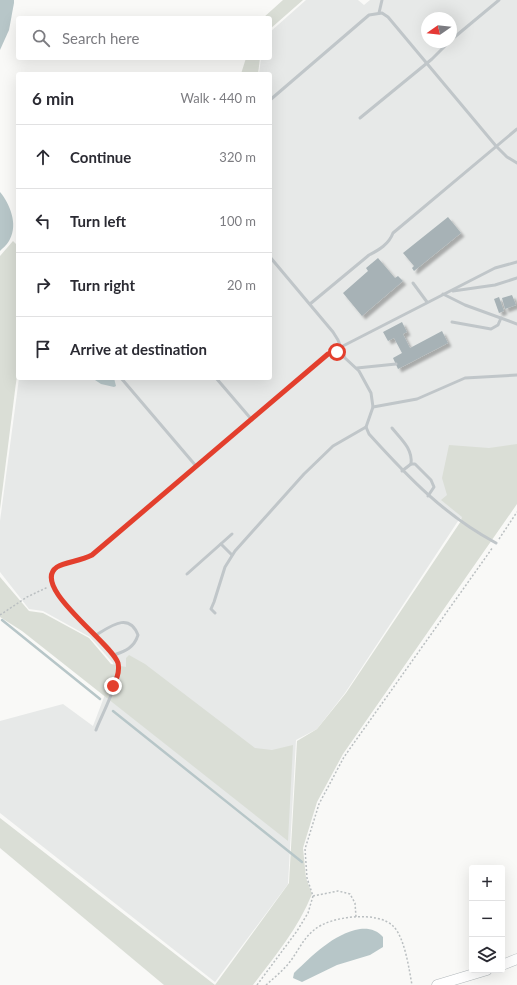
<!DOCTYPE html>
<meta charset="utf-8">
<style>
body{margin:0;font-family:Lato,sans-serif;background:#f7f7f7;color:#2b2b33}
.controls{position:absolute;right:12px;bottom:12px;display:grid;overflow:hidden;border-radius:4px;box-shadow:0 4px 16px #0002}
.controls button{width:36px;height:36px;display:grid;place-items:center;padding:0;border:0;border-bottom:1px solid #e1e1e2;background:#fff;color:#2b2b33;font:20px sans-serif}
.compass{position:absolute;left:421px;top:12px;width:36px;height:36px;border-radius:50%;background:#fff;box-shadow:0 4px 16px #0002;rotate:256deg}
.stop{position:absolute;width:12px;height:12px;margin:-9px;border:3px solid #e33f2d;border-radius:50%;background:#fff}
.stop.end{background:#e33f2d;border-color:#fff;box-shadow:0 1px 4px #0008}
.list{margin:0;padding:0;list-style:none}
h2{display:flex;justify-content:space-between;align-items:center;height:52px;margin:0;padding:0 16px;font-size:17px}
h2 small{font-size:13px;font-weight:400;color:#7c7c81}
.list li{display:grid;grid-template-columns:26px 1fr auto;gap:12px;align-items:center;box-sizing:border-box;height:64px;padding:0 16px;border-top:1px solid #e1e1e2}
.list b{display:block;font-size:15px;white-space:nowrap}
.list em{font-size:13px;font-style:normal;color:#7c7c81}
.icon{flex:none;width:22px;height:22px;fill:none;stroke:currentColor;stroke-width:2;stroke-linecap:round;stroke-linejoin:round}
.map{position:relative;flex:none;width:517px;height:985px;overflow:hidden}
.search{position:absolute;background:#fff;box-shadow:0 4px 16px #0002;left:16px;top:16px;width:256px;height:44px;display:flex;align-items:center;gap:10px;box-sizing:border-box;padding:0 14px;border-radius:4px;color:#7c7c81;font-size:15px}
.panel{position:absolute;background:#fff;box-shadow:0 4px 16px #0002;left:16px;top:72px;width:256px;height:308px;border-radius:4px}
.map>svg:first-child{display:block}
.built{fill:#e7e9e8;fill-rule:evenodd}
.green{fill:#daded6}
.water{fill:#b7c6c8}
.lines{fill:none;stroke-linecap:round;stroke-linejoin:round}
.stream{stroke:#b7c6c8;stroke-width:2.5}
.building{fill:#a7b2b6;filter:url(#shadow)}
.trunk-casing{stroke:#b3b9bc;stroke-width:11}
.path{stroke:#babfc1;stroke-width:1.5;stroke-dasharray:2 2;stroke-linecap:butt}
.service{stroke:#c0c6c9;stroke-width:3}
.trunk{stroke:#fff;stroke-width:10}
.route{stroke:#e33f2d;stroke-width:5}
</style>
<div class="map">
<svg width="517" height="985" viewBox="0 0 517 985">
<defs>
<filter id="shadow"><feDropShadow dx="3.5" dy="3.5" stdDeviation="1" flood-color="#0004"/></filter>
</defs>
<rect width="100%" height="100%" fill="#f9f9f7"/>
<!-- built -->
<path class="built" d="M306,0H358L364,5L370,0H517V484L474,528L460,518L345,693L317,729L296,740L288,884L215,982L0,813V721L63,704L93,726L114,671L113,663L90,637L43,611L29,609L0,572V521L19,378H270V74H259L261,58H270V32ZM427,18H451V42H427Z"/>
<!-- green -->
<g class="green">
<path d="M283,0H303L270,29V18H263Z"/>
<path d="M246,58H260L258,74H241Z"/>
<path d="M13,241L18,246V367L0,509V256Z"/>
<path d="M517,444V504L343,754L317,802L303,848L306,878L312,894C298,929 275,956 253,985H215L289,883L297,741L317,729L346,693L461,521L462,517L441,500L447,495L442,478L449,445L489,448Z"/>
<path d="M0,577L29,611L43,613L89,638L111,664L126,667V658L129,655L145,664L255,748L272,750L293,745L288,841L22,631L0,617Z"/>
<path d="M0,818L215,985H164L0,848Z"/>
</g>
<!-- water -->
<g class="water">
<path d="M0,0H14V3L9,30L0,50Z"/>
<path d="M0,192C10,204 18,224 10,239C8,244 3,248 0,251Z"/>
<path d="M92,378H114L116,386L114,387L101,384Z"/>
<path d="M360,929C369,928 377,930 383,937V947L370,955L337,965L302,982L293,978L294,973C313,955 333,934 360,929Z"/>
</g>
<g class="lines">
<!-- stream -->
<g class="stream">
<path d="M2,620L100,699"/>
<path d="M113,711L302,862"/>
</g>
</g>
<!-- building -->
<g class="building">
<path d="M448,217L461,233L414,271L412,268L414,266L403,253Z"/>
<path d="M378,258L395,278L398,276L403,281L362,316L343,293L368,271L366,268Z"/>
<path d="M512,295L516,305L505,309L502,298Z"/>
<path d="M499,297L504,311L499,313L494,299Z"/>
<path d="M402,322L407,332L403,334L410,348L442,331L448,343L398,369L393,358L402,353L394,338L388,341L383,332Z"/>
</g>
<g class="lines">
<!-- trunk casing -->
<g class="trunk-casing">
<g id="trunk">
<path d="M502,965L517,959"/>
<path d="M437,985L487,970"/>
</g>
</g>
<!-- path -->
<g class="path">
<path d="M499,539L517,512"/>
<path d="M0,615L27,597L48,587"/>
<path d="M313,896L338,891L350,894L355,903L356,917"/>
<path d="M257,985L297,931L308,913L313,896L307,878L305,849L319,804L344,757L493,547"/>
<path d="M266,985C275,977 285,969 292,959C299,949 304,938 314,930C330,916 379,910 394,927C405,939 409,969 412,985"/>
</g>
<!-- service -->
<g class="service">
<path d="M379,13L382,0"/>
<path d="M451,40L499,0"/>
<path d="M270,100L369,15L382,13L388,17L496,146L507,157L517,163"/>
<path d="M360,118L432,59L449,42"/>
<path d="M270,257L333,332L338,340L345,358L359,371L371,393L373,407L366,427L369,434C408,477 444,515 496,543"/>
<path d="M413,283L427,302"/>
<path d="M453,291L495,285L517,278"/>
<path d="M443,294L465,305L517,324"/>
<path d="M310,304L369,255C379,250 389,244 393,233L517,129"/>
<path d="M452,322L491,329L498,325L501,318"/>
<path d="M341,347L495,268L517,262"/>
<path d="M357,368L396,364"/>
<path d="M121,378L196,466"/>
<path d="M216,378L252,420"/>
<path d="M373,407L417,399L465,378L517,375"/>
<path d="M392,428C401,439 413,449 411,464"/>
<path d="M402,471L411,464H415L431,480L434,487L428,496"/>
<path d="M221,544L232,555"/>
<path d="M187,574L232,534"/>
<path d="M215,613L211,609L214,602L225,567L235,551L304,474L333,446L366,427"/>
<path d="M96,635C111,626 129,612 138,635C134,648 125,651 114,655"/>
<path d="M96,730C102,714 121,680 118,663C113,643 29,587 57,567C64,562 82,561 92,555L328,354L342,352"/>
</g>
<!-- trunk -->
<use href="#trunk" class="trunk"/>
</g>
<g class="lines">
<!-- route -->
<path class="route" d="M113,686C117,679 120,672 118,663C112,643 29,586 57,567C65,562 81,561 92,555L328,354L337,352"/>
</g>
</svg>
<div class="controls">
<button>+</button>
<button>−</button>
<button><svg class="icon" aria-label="layers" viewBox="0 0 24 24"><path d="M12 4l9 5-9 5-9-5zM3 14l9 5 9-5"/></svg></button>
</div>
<svg class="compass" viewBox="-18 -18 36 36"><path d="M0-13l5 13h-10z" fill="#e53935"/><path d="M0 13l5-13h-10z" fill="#7c7c81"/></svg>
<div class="stop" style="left:337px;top:352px"></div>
<div class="stop end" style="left:113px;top:686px"></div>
<div class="search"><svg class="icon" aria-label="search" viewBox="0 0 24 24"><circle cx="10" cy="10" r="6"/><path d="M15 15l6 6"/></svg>Search here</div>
<section class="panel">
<h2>6 min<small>Walk · 440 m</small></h2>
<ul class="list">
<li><svg class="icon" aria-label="ahead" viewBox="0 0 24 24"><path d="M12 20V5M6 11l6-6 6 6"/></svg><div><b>Continue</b></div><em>320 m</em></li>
<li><svg class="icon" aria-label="left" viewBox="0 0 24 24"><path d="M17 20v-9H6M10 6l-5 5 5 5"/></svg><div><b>Turn left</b></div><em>100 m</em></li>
<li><svg class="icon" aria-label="right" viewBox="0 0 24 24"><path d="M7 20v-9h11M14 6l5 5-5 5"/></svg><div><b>Turn right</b></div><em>20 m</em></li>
<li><svg class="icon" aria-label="arrive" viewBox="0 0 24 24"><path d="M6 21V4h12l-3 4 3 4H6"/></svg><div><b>Arrive at destination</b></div></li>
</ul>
</section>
</div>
